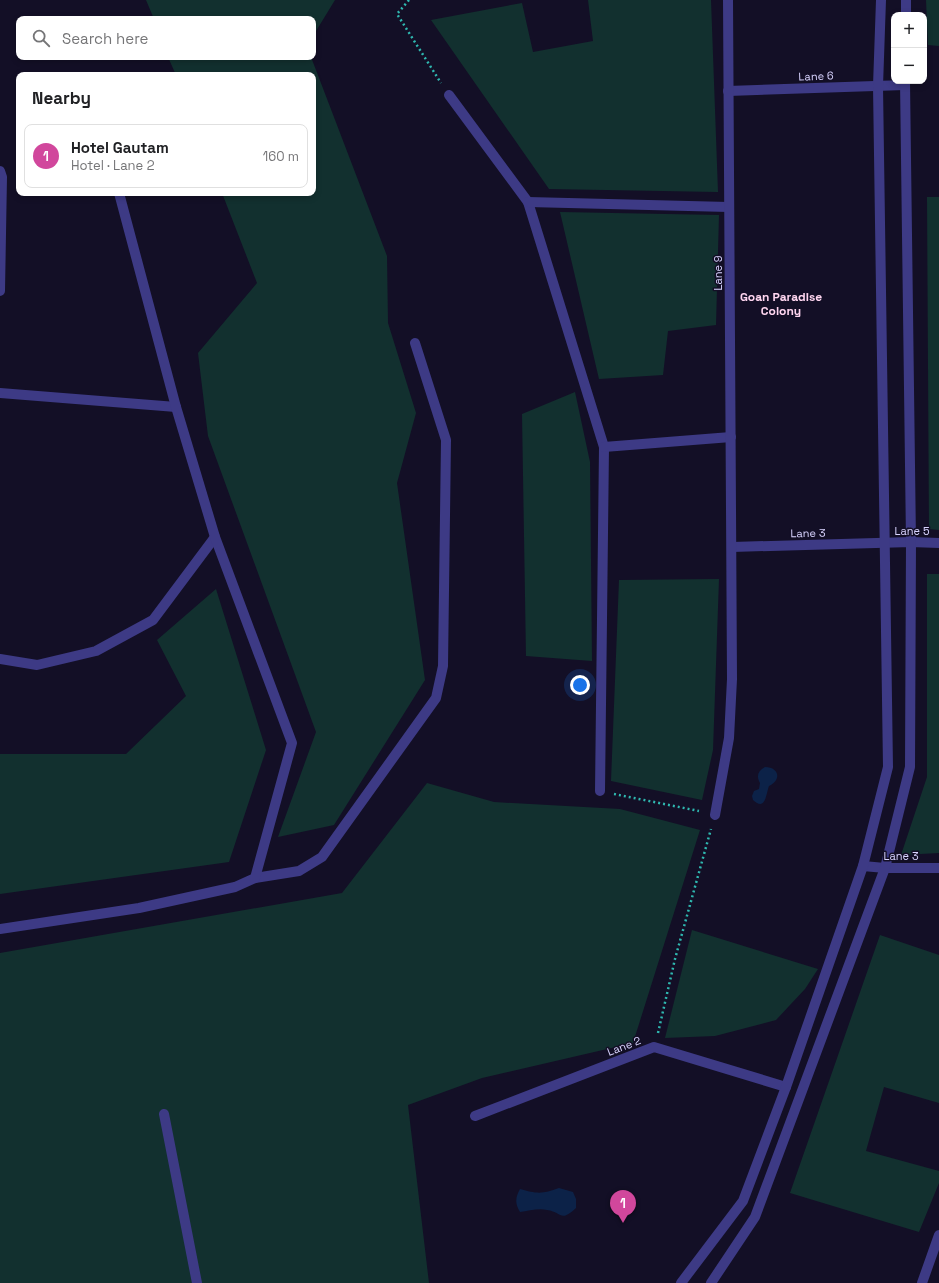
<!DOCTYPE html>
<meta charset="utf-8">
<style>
body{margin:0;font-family:"Space Grotesk",sans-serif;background:#f6f6f6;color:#202124}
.controls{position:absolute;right:12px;top:12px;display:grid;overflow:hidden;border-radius:8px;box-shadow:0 2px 6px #0003}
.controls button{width:36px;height:36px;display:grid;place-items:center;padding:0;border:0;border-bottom:1px solid #e0e0e0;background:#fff;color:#202124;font:20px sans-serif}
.you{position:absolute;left:580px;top:685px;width:14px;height:14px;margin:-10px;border:3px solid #fff;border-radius:50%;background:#1a73e8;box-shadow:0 0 0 6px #1a73e833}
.badge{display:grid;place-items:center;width:26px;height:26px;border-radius:50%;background:#127987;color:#fff;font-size:13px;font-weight:700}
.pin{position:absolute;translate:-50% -33px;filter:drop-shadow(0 1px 2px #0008)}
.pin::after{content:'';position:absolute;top:21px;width:14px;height:12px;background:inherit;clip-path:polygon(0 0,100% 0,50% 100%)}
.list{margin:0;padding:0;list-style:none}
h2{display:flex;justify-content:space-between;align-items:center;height:52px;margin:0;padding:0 16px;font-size:17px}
h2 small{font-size:13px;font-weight:400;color:#757577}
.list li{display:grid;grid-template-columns:26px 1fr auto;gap:12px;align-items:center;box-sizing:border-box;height:64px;margin:0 8px 8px;padding:0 8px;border:1px solid #e0e0e0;border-radius:8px}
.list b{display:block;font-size:15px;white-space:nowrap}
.list p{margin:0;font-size:13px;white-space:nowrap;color:#757577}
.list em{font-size:13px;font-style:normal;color:#757577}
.icon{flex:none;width:22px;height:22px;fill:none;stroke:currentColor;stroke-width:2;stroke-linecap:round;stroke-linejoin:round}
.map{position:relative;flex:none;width:939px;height:1283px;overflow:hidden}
.search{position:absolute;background:#fff;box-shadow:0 2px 6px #0003;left:16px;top:16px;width:300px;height:44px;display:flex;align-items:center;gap:10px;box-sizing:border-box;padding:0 14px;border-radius:8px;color:#757577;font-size:15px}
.panel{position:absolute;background:#fff;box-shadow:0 2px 6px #0003;left:16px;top:72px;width:300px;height:124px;border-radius:8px}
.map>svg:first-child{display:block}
.green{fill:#12302f}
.water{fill:#0c2248}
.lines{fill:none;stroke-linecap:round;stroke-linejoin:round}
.path{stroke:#2fb8b0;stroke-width:2.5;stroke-dasharray:2 3;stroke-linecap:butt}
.minor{stroke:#3d3a85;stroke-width:10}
.labels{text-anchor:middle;stroke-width:3;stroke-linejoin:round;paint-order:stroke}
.street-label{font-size:11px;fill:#d9d4ff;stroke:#130f26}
.neighbourhood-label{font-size:12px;font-weight:bold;fill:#ffd6f0;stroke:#130f26}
</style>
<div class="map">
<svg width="939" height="1283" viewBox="0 0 939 1283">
<rect width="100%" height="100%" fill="#130f26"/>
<!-- green -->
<g class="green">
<path d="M146,0H335L313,36V19H154Z"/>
<path d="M588,0H711L718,192L549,189L431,20L522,3L533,52L593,41Z"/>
<path d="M926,0H939V46L928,45Z"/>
<path d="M168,57H311L387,256L388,323L416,413L397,483L425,680L334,825L278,837L316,732L208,436L198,353L257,283L222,193H313V75H176Z"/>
<path d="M927,197H939V530L929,529Z"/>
<path d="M560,212L719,215L716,325L668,331L663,375L599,379Z"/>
<path d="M575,392L590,462L592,661L526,656L522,414Z"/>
<path d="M927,574H939V853L901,855L927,777Z"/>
<path d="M719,579L713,750L702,800L611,781L619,580Z"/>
<path d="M216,589L266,750L229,862L0,894V754H126L186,696L157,640Z"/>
<path d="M427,783L494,802L620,809L700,830L633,1043L482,1078L408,1105L429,1283H0V953L342,893Z"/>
<path d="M692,930L818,969L805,989L776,1020L715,1036L665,1038Z"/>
<path d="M880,935L939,955V1103L884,1087L866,1151L939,1171V1183L919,1232L790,1193Z"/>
</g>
<!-- water -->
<g class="water">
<path d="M765,767C779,767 782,780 769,786C766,793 766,812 753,800L752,796L754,791L759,789L760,783C756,776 758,771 765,767Z"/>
<path d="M559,1188L573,1192L576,1199V1208C560,1223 562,1212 547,1210C539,1208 528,1211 520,1212C515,1204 515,1198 520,1189C537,1194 543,1194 559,1188Z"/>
</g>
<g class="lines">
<!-- path -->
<g class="path">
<path d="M409,0L397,14L441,83"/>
<path d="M614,794L699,811"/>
<path d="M658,1033L675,959L711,829"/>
</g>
<!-- minor -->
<g class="minor">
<path d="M906,15V0"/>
<path d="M728,91L905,85"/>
<path d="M449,95L528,202L604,447L600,791"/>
<path d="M0,171L2,177L0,291"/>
<path d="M528,202L729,207"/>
<path d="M0,393L176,407"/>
<path d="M604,447L731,437"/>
<path d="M732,547L911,542L939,543"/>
<path d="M0,659L37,665L96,651L153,620L215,537"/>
<path d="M715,815L729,738L732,679L728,0"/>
<path d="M863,866L885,868H939"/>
<path d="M255,878L299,871L322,857L436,698L443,666L446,440L415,343"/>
<path d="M0,929L139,908L235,887L255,878L292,743L215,537L176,407L119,193"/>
<path d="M164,1114L197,1283"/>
<path d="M475,1116L654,1047L786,1087"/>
<path d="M681,1283L743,1201L786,1087L863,866L888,767L878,86L881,0"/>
<path d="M711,1283L755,1217L885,868L910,767L911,542L905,81"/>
<path d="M922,1283L939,1235"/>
</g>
</g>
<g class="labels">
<!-- street labels -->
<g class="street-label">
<text transform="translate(816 76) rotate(-2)" y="4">Lane 6</text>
<text transform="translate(718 273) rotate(-90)" y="4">Lane 9</text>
<text x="912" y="535">Lane 5</text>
<text transform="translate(808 533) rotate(-1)" y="4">Lane 3</text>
<text x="901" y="860">Lane 3</text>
<text transform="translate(624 1046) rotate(-21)" y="4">Lane 2</text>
</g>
<!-- neighbourhood labels -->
<g class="neighbourhood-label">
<text x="781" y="301">Goan Paradise<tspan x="781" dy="14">Colony</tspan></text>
</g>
</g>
</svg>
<div class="controls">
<button>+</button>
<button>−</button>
</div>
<div class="you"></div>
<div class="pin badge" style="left:623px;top:1223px;background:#d1479c">1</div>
<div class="search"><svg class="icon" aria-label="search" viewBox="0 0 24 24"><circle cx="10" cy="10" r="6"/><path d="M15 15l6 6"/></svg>Search here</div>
<section class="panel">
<h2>Nearby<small></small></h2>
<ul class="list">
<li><span class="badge" style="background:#d1479c">1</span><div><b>Hotel Gautam</b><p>Hotel · Lane 2</p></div><em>160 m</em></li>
</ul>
</section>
</div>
